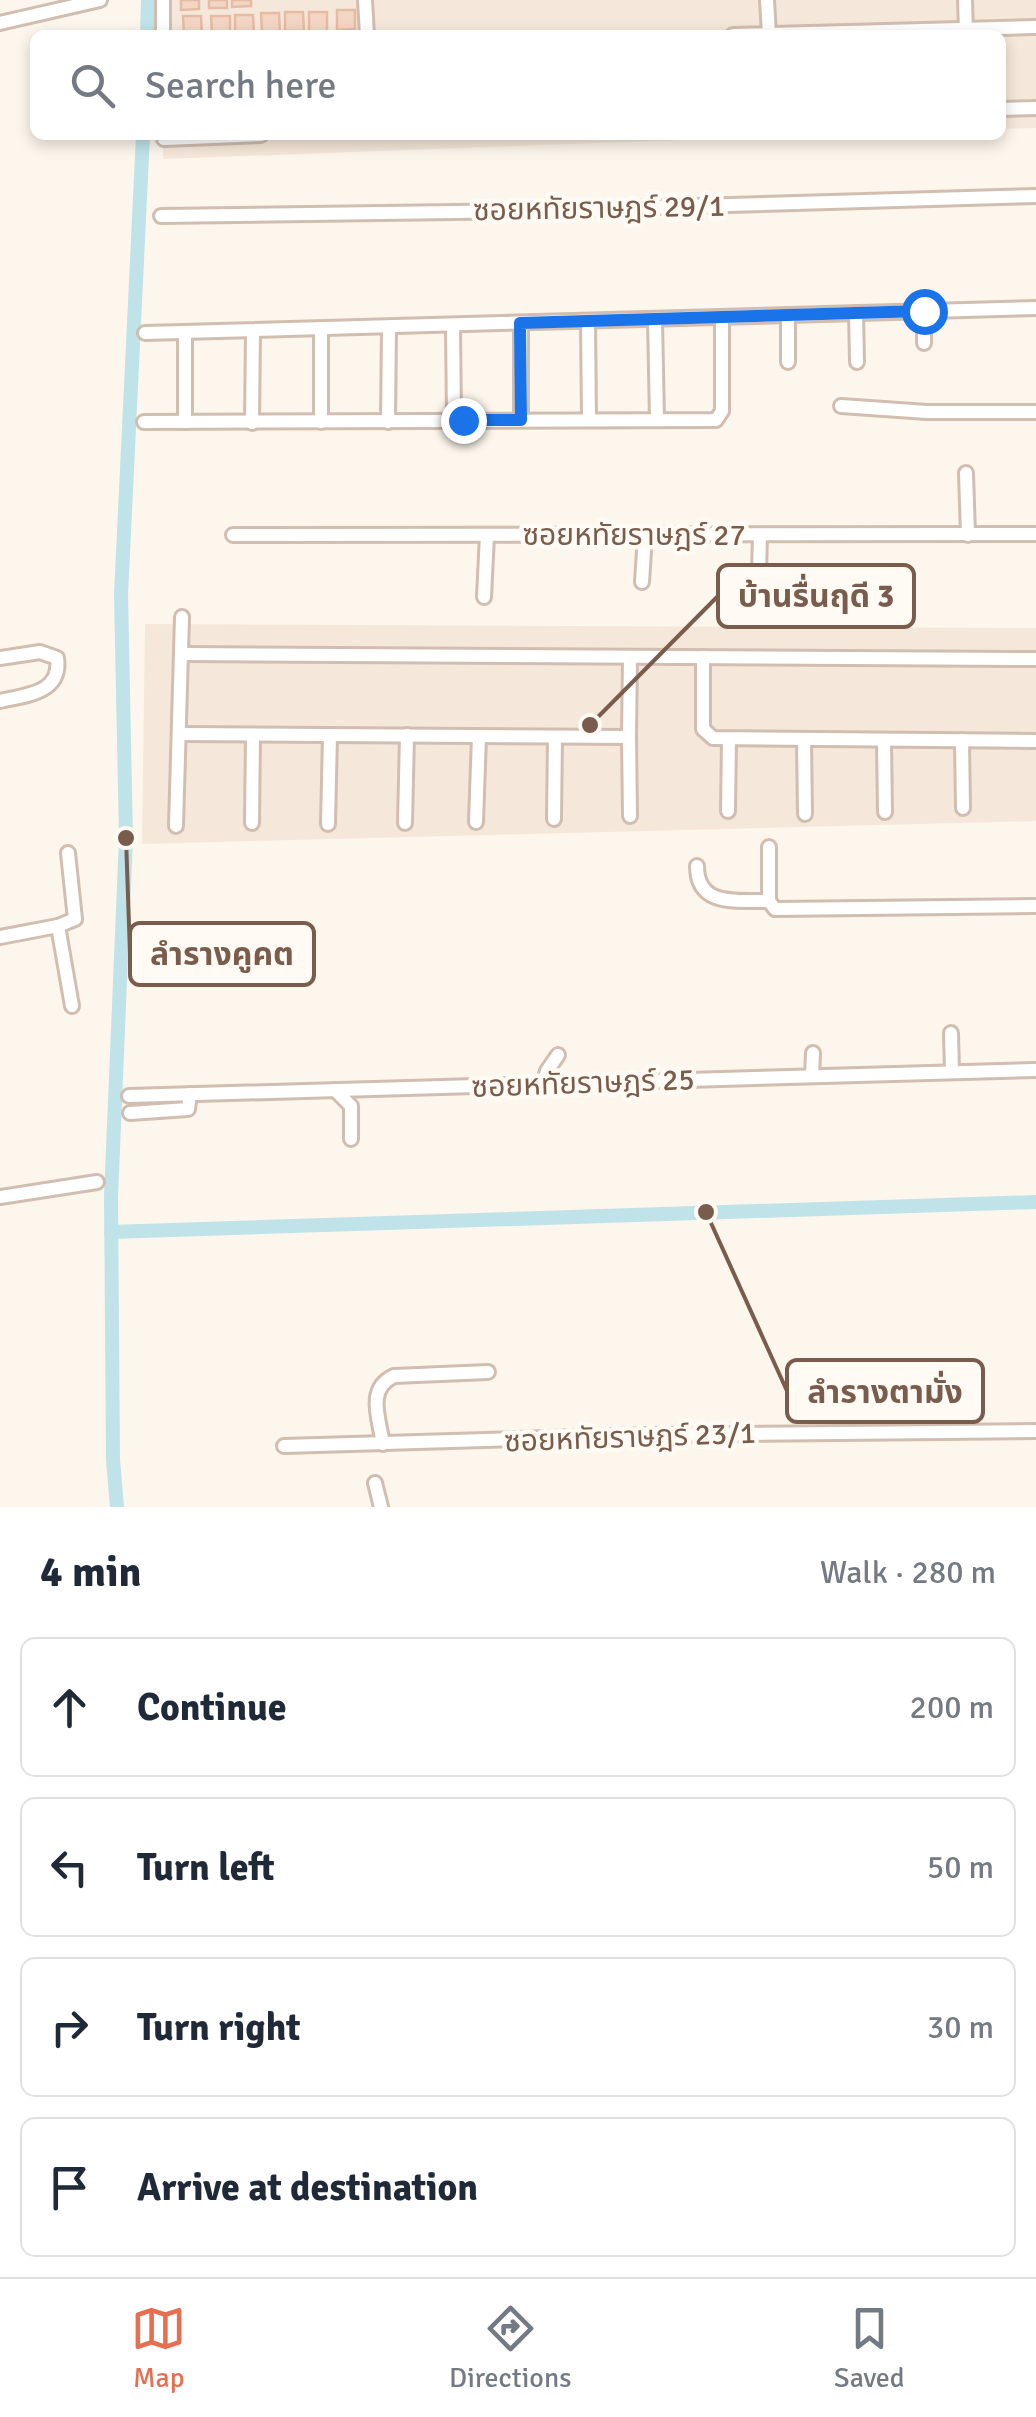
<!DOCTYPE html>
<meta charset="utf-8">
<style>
body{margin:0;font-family:Signika,"Noto Sans Thai",sans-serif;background:#f6f6f7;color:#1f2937}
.stop{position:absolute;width:30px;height:30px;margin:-22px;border:8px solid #1a73e8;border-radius:50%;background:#fff}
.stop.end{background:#1a73e8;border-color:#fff;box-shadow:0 2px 10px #0008}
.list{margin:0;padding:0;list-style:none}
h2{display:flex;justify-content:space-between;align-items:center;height:130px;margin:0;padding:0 40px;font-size:42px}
h2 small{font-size:32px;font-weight:400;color:#747a83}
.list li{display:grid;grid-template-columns:65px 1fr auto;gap:30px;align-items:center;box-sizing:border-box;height:140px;margin:0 20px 20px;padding:0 20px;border:2px solid #e0e1e3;border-radius:15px}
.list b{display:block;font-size:38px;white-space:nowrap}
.list em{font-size:32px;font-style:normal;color:#747a83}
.icon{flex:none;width:55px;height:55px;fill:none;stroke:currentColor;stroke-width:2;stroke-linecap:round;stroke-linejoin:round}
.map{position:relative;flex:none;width:1036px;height:1507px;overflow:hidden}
.search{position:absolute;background:#fff;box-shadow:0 5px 15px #0003;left:30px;right:30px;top:30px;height:110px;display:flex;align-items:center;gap:25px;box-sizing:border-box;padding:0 35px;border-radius:15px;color:#747a83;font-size:38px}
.sheet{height:770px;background:#fff}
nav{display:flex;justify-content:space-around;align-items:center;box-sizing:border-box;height:140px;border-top:2px solid #e0e1e3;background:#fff;font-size:28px;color:#747a83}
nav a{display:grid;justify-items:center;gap:5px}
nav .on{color:#e76f51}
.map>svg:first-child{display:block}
.residential{fill:#f5e8da}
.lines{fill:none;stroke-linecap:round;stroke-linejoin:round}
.canal{stroke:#bfe3e8;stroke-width:14}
.building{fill:#f3d5c3;stroke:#e6bba3;stroke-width:2.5}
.minor-casing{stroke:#d1beb0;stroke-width:18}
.minor{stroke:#fff;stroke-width:12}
.route{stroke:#1a73e8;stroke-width:12}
.labels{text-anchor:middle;stroke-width:9;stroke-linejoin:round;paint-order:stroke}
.street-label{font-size:30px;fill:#7a5c4d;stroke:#fffaf3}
.leader{fill:none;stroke:#7a5c4d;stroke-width:4}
.callout-dot{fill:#7a5c4d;stroke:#fffaf3;stroke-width:4}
.callout{fill:#fffaf3;stroke:#7a5c4d;stroke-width:4}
.callout-label{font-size:32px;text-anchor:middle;font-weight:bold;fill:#7a5c4d}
</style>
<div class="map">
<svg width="1036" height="1507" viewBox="0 0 1036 1507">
<rect width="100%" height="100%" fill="#fdf6ec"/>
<!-- residential -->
<g class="residential">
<path d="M166,0H1036V128L1001,129V35H165Z"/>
<path d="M163,135H817L163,159Z"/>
<path d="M145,624L1036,628V821L142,844Z"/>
</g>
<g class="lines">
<!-- canal -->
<g class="canal">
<path d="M147,35L148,0"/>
<path d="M111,1232L1036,1202"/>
<path d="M117,1507L113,1459L111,1197L126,838L121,595L143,135"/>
</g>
</g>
<!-- building -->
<g class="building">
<path d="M181,0H199V9L181,10Z"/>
<rect x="209" y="0" width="18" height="8"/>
<path d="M232,0H251V6L232,7Z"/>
<path d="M337,10H355V29L337,30Z"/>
<path d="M285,12H303L304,31H285Z"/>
<path d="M309,12H327V31L309,32Z"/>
<path d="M261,13H279L280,32H262Z"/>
<path d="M235,15H253L254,34H235Z"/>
<path d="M183,16H201L202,35H184Z"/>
<path d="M211,16H230V35H212Z"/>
</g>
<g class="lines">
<!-- minor casing -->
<g class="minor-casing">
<g id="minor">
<path d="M365,0L367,35"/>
<path d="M767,0L769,35"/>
<path d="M965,0L966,32"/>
<path d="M0,23L100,0"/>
<path d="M163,35V0"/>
<path d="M733,35L1036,27"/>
<path d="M1001,109L1036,108"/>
<path d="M164,139L261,135"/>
<path d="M161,216L524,211L1036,196"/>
<path d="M924,311V343"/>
<path d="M856,313L857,362"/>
<path d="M788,315V362"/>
<path d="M655,319L657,420"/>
<path d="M588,322L589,420"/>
<path d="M521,323V420"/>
<path d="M453,325L454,420"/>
<path d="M145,333L1036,308"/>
<path d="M841,406L927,412H1036"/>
<path d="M144,422L716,420L722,411V317"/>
<path d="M185,422V333"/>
<path d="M321,422V329"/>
<path d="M388,422L389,327"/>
<path d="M252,423L253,331"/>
<path d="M966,473L968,535"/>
<path d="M233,535L1036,534"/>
<path d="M759,572L760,535"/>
<path d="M642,582L645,535"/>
<path d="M484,597L487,535"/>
<path d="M182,654L1036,659"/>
<path d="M703,657V729L713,738L1036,741"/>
<path d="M0,658L40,652L57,658C62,693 27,695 0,701"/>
<path d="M179,734L629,737L630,657"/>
<path d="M629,737L630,816"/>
<path d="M804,739L805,814"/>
<path d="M884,740L885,812"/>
<path d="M962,740L963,808"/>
<path d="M728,811L729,740"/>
<path d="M554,819L555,737"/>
<path d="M476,822L479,736"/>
<path d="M252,823L253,735"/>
<path d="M405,823L407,735"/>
<path d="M328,824L330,735"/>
<path d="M176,826L182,617"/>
<path d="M769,847V901L775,909L1036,906"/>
<path d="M697,866C697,908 738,900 769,901"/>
<path d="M58,926L72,1006"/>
<path d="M0,937L58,926L75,919L68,853"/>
<path d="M951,1033L952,1072"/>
<path d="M812,1076L813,1053"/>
<path d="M543,1084L547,1071L558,1055"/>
<path d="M335,1090L351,1106V1139"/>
<path d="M129,1096L1036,1070"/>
<path d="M130,1113L188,1109L190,1094"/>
<path d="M0,1197L97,1182"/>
<path d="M383,1444C379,1418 366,1389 394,1376L488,1372"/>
<path d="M284,1446L647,1435L1036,1431"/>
<path d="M375,1483L381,1507"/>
</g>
</g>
<!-- minor -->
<use href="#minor" class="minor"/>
</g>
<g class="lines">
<!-- route -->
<path class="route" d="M463,420H521L520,323L924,311"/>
</g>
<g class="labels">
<!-- street labels -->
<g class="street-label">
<text transform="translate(599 208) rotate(-1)" y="10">ซอยหทัยราษฎร์ 29/1</text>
<text x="634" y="545">ซอยหทัยราษฎร์ 27</text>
<text transform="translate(583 1083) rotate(-2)" y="10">ซอยหทัยราษฎร์ 25</text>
<text transform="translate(630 1437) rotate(-2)" y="10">ซอยหทัยราษฎร์ 23/1</text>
</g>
</g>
<!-- callouts -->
<path class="leader" d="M590 725L718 596M126 838L130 954M706 1212L787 1391"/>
<g class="callout-dot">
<circle cx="590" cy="725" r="10"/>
<circle cx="126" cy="838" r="10"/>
<circle cx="706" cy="1212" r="10"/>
</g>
<g class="callout">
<rect x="718" y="565" width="196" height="62" rx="10"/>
<rect x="130" y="923" width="184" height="62" rx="10"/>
<rect x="787" y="1360" width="196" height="62" rx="10"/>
</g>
<g class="callout-label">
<text x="816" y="607">บ้านรื่นฤดี 3</text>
<text x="222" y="965">ลำรางคูคต</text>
<text x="885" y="1403">ลำรางตามั่ง</text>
</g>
</svg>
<div class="stop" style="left:924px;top:311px"></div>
<div class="stop end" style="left:463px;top:420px"></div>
<div class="search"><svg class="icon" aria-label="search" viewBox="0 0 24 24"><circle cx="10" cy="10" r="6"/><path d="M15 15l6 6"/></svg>Search here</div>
</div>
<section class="sheet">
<h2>4 min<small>Walk · 280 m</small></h2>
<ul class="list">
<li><svg class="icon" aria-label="ahead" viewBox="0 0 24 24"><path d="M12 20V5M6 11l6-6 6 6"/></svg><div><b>Continue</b></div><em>200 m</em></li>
<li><svg class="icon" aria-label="left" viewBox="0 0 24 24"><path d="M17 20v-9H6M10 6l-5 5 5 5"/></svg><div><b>Turn left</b></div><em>50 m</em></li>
<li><svg class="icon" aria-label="right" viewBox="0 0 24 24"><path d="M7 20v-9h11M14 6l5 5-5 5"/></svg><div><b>Turn right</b></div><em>30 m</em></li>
<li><svg class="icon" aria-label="arrive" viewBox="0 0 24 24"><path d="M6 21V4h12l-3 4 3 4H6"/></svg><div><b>Arrive at destination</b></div></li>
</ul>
</section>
<nav>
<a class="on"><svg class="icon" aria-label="map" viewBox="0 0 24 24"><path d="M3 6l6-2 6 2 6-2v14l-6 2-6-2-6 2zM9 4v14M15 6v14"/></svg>Map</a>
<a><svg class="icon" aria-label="directions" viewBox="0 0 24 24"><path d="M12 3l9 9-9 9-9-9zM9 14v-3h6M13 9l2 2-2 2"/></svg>Directions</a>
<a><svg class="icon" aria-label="saved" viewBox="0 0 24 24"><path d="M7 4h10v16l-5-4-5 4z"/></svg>Saved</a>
</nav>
